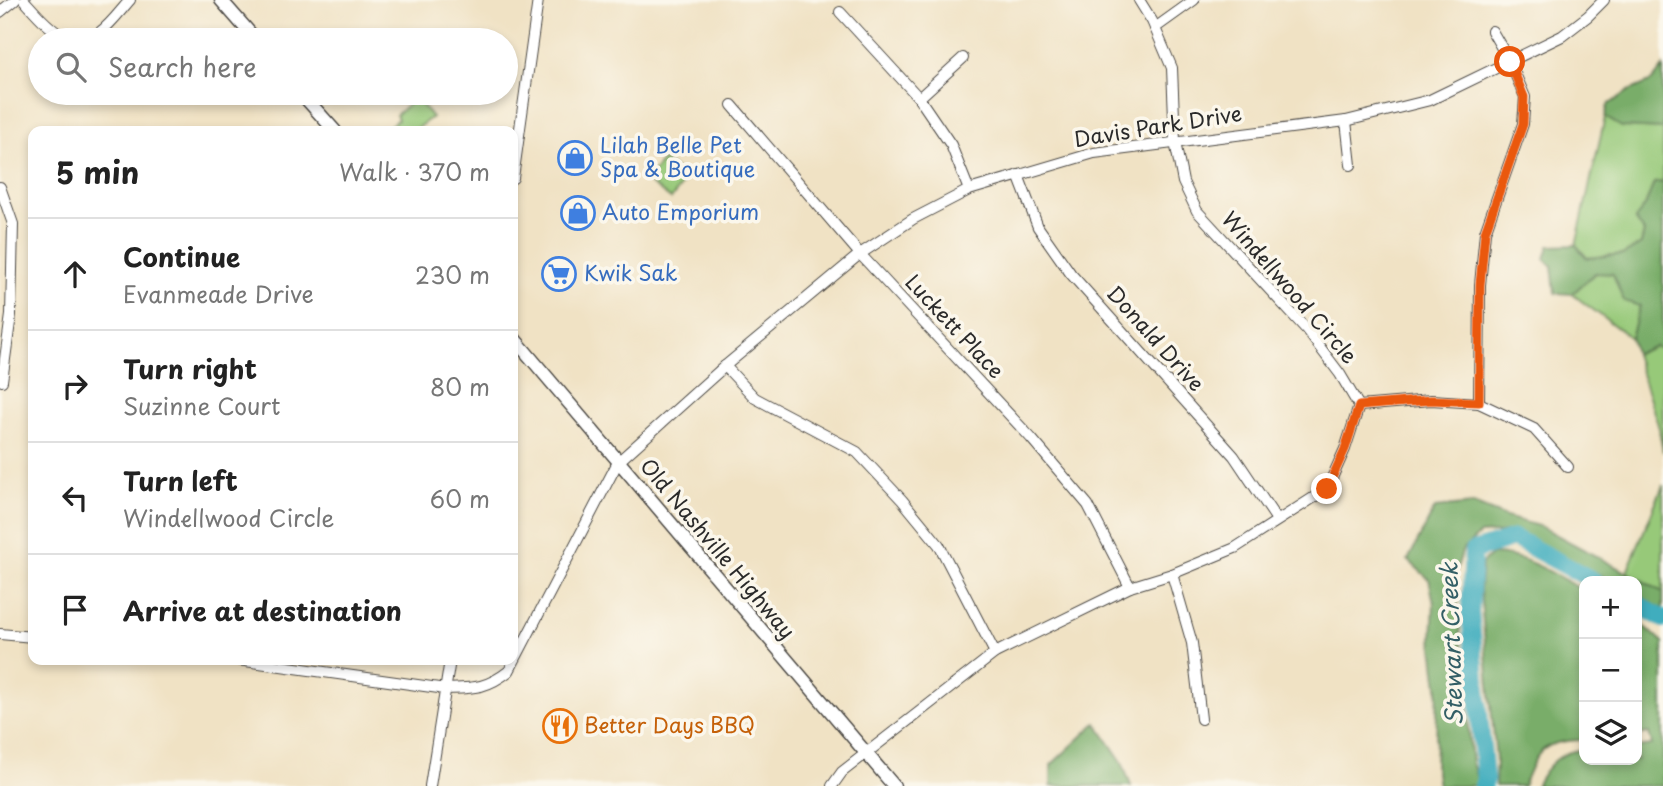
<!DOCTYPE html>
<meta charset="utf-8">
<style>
body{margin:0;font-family:"Playpen Sans",sans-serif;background:#f2f2f2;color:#222}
.controls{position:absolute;right:21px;bottom:21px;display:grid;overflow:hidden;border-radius:14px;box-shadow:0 4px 10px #0003}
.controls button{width:63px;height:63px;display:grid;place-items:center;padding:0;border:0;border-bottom:2px solid #e0e0e0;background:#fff;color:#222;font:35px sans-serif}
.stop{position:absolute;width:21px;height:21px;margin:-16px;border:5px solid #ea580c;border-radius:50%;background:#fff}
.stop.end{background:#ea580c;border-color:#fff;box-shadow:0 2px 7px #0008}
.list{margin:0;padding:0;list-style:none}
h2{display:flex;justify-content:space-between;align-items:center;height:91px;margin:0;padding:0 28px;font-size:30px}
h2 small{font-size:23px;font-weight:400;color:#767676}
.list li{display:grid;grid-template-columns:46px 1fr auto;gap:21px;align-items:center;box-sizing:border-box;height:112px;padding:0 28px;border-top:2px solid #e0e0e0}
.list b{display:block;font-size:26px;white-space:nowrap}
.list p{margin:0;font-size:23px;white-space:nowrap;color:#767676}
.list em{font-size:23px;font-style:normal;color:#767676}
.icon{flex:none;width:38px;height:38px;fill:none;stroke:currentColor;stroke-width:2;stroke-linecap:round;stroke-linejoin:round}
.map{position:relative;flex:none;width:1663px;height:786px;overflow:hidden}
.search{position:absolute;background:#fff;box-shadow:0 4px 10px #0003;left:28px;top:28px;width:490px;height:77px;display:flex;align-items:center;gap:18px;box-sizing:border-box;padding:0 24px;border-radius:38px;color:#767676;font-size:26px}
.panel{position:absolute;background:#fff;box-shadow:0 4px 10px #0003;left:28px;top:126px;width:490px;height:539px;border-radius:14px}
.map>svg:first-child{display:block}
.green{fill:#97c979;stroke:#617a52;stroke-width:2}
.forest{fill:#79ad69;stroke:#526c4a;stroke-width:2}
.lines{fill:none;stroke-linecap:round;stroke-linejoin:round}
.river{stroke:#40adbe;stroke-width:18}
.minor-casing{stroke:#494642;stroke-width:12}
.major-casing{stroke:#494642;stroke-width:15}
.minor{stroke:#fff;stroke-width:10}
.major{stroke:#fff;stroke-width:12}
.route{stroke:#ea580c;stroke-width:9}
.labels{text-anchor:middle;stroke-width:7;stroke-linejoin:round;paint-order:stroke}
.street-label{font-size:21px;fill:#2b2b2b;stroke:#fbf7ec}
.shop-label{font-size:21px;fill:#366cbe;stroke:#fbf7ec;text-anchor:start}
.food-label{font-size:21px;fill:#c56008;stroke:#fbf7ec;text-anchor:start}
.water-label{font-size:23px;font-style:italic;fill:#335f66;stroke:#fbf7ec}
</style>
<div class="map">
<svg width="1663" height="786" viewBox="0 0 1663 786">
<rect width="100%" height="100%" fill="#fbf7ec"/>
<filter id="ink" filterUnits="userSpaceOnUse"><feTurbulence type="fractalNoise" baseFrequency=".0143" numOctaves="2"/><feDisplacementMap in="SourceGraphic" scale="14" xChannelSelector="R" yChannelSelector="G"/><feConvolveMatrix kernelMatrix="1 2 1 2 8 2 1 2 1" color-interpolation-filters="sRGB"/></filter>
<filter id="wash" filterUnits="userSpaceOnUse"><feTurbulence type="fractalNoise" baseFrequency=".00686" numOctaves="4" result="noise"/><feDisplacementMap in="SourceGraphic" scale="28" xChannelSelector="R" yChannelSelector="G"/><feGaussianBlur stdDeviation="1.57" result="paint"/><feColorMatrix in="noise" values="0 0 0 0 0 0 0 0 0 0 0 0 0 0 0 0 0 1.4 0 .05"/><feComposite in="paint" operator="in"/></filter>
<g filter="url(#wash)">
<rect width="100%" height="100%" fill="#f0e2c4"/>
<!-- green -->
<g class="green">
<path d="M416,98L432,117L413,131H384L398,119L396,115Z"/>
<path d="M1605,117L1622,127L1663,129V182L1654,183L1645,206L1636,219L1644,232L1641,244L1624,254L1587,258L1576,245Z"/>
<path d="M663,160L687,178L671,199L646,180Z"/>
<path d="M1595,273H1613L1624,301L1640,306L1631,338L1572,294Z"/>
<path d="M1655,346L1663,351V452L1659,428L1635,354Z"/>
<path d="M1663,485V592L1627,572Z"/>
</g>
<!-- forest -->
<g class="forest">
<path d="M1663,67V129L1622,127L1605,117L1608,105L1629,91L1652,81Z"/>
<path d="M1663,182V351L1655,346L1635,354L1631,338L1640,306L1624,301L1613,274L1595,273L1572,294L1555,293L1552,266L1545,259L1549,246L1576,245L1587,258L1624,254L1641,244L1644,232L1635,219L1645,206L1654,183Z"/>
<path d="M1473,504L1506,517L1542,527L1663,592V610L1637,594V581H1612L1511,532L1480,534L1463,549L1455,575L1472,763L1478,781L1477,786H1438L1435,766L1438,687L1432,638L1434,603L1429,579L1408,560L1435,508Z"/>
<path d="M1492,554C1525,554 1556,575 1584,591V740C1542,741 1538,749 1523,786H1495L1496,759L1480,590L1482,563Z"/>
<path d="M1637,621L1663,642V786H1536C1545,767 1562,749 1584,750V760H1637V747L1652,745L1649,733L1637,735Z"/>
<path d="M1096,723L1122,762L1131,786H1051V765Z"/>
</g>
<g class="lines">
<!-- river -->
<g class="river">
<path d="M1637,604L1663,619"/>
<path d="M1483,786L1485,779L1470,611L1473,551L1514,538L1594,581"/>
</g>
</g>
</g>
<g filter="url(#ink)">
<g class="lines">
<!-- minor casing -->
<g class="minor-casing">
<g id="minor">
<path d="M24,0C42,20 70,57 100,32C111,24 121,10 130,0"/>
<path d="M0,12L15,0"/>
<path d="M840,12L919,98L951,145L969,190"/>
<path d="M1155,28L1194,0"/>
<path d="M919,98L963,58"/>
<path d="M732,105L860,254L1031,438L1088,505L1130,587"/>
<path d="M1346,121L1351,165"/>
<path d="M1018,175L1038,227L1071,274L1234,456L1277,520"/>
<path d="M513,178L538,0"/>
<path d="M0,187L13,224L11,315L2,381"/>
<path d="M725,366L755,398L857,452L902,500L939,545L995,653"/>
<path d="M1479,403L1480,285L1485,232L1523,124L1525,97L1510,62L1492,31"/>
<path d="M1359,406L1431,400L1479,403L1534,429L1568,467"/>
<path d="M1172,574L1192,643L1201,719"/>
<path d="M0,634L33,637"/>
<path d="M238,660L446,689C473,688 486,689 509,671L618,462L725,366L860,254L913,219L969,190L1094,153L1346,121L1430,100L1562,36L1588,16L1604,0"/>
<path d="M430,786L450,660"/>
<path d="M832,786L842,772L995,653L1130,587L1172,574L1235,548L1327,489L1345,449L1359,406L1340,374L1306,329L1197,211L1183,182L1175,142L1172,68L1152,21L1139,0"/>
</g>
</g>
<!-- major casing -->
<g class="major-casing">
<g id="major">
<path d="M221,0L256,40"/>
<path d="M301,93L335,131"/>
<path d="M513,337L894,786"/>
</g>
</g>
<!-- minor -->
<use href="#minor" class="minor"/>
<!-- major -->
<use href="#major" class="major"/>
</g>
</g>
<g class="lines" filter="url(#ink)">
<!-- route -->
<path class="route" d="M1327,489L1345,449L1359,406L1431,400L1479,402L1480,285L1485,232L1523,124L1524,97L1510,62"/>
</g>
<!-- icons -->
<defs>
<g id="shop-ring" transform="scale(1.75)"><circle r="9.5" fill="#fbf7ec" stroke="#3f7fe0" stroke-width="1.5"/><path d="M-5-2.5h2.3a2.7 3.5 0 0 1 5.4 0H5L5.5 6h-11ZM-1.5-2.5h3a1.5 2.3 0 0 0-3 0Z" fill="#3f7fe0"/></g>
<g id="supermarket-ring" transform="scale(1.75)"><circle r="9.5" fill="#fbf7ec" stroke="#3f7fe0" stroke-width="1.5"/><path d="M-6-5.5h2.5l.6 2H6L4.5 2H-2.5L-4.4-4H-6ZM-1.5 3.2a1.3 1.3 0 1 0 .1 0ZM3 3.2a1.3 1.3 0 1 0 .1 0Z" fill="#3f7fe0"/></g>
<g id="restaurant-ring" transform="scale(1.75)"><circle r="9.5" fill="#fbf7ec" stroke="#e8710a" stroke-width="1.5"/><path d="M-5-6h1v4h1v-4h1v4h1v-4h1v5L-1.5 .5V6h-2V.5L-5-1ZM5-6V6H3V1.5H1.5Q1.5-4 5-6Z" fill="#e8710a"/></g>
</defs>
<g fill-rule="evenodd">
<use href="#shop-ring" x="575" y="158"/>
<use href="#shop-ring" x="578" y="213"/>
<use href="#supermarket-ring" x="559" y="274"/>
<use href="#restaurant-ring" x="560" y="726"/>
</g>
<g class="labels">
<!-- street labels -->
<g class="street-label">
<text transform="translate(1158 127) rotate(-9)" y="7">Davis Park Drive</text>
<text transform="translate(1289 288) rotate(49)" y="7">Windellwood Circle</text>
<text transform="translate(954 327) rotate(47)" y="7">Luckett Place</text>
<text transform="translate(1155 339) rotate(48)" y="7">Donald Drive</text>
<text transform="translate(717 549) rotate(50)" y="7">Old Nashville Highway</text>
</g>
<!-- shop labels -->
<g class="shop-label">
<text x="600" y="153">Lilah Belle Pet<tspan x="600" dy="24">Spa &amp; Boutique</tspan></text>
<text x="602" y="220">Auto Emporium</text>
<text x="584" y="281">Kwik Sak</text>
</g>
<!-- food labels -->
<g class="food-label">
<text x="584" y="733">Better Days BBQ</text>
</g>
<!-- water labels -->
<g class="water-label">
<text transform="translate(1452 644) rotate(-92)" y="8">Stewart Creek</text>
</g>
</g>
</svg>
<div class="controls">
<button>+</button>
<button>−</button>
<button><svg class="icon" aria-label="layers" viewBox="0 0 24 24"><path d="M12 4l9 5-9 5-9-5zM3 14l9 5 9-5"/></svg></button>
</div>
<div class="stop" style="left:1510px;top:62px"></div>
<div class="stop end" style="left:1327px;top:489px"></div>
<div class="search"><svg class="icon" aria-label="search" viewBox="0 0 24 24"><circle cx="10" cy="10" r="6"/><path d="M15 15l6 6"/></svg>Search here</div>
<section class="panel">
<h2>5 min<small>Walk · 370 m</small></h2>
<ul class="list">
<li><svg class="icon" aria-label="ahead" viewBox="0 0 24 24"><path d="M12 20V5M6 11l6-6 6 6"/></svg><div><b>Continue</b><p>Evanmeade Drive</p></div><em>230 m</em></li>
<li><svg class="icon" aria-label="right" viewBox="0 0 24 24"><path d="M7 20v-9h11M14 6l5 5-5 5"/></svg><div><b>Turn right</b><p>Suzinne Court</p></div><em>80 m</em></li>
<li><svg class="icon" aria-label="left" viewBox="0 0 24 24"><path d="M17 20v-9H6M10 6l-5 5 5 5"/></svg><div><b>Turn left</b><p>Windellwood Circle</p></div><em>60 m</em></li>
<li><svg class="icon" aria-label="arrive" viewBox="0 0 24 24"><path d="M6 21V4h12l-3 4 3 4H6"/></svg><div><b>Arrive at destination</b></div></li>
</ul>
</section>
</div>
